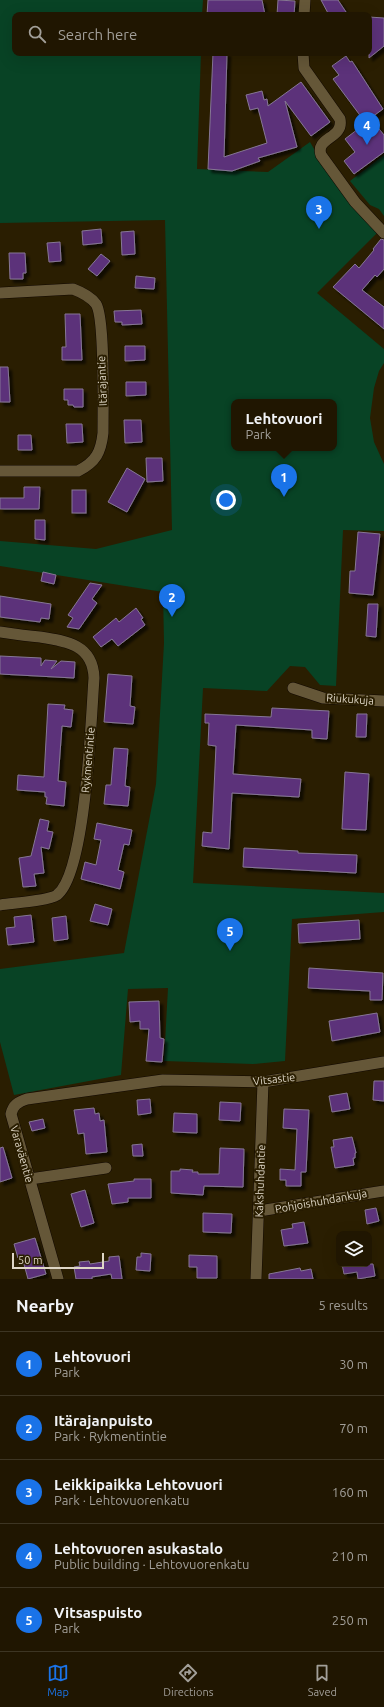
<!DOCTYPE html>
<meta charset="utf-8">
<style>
body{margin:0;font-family:Ubuntu,sans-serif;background:#281f0b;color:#f1f3f6}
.controls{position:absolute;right:12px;bottom:12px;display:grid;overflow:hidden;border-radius:8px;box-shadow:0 4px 16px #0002}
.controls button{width:36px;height:36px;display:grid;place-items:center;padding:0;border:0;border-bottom:1px solid #3d3523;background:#201601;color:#f1f3f6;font:20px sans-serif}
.scale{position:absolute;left:12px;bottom:10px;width:92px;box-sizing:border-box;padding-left:4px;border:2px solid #ded6c6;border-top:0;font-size:11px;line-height:14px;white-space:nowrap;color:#ded6c6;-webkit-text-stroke:3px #2a1e01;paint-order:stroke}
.you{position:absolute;left:226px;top:500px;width:14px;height:14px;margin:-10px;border:3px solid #fff;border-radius:50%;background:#1a73e8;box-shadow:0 0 0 6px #1a73e833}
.badge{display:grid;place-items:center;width:26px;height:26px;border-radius:50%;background:#1a73e8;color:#fff;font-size:13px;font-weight:700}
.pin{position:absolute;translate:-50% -33px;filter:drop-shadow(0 1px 2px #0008)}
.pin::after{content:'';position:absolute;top:21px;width:14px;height:12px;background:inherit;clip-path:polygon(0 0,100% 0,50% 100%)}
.popup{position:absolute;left:231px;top:399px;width:106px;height:52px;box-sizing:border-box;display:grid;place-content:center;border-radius:8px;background:#201601;filter:drop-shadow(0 1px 3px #0005);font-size:13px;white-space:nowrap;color:#a29f99}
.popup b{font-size:15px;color:#f1f3f6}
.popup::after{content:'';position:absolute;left:50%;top:100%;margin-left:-8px;border:8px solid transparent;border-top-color:#201601}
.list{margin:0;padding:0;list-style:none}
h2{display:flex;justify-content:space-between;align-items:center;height:52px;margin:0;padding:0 16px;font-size:17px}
h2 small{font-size:13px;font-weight:400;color:#a29f99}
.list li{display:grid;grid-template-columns:26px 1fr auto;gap:12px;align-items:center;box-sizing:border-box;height:64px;padding:0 16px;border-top:1px solid #3d3523}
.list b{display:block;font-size:15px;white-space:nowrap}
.list p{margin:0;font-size:13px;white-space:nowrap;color:#a29f99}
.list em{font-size:13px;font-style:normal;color:#a29f99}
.icon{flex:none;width:22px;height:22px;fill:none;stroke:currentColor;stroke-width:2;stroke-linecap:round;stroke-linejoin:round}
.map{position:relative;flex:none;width:384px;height:1279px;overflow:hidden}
.search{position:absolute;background:#201601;box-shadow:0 4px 16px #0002;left:12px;right:12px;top:12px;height:44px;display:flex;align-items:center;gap:10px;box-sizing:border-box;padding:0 14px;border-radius:8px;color:#a29f99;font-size:15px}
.sheet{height:372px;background:#201601}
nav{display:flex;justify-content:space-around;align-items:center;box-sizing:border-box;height:56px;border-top:1px solid #3d3523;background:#201601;font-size:11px;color:#a29f99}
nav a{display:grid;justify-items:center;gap:2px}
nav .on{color:#1a73e8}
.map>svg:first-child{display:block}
.green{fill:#084325;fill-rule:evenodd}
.building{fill:#5b317a;stroke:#867795;filter:url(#shadow)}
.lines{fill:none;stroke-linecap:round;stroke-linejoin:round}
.street-casing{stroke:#110800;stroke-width:12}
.street{stroke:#655738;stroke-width:11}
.labels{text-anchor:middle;stroke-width:4;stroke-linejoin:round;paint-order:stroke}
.street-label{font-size:11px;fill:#ded6c6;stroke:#2a1e01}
</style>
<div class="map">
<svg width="384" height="1279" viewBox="0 0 384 1279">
<defs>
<filter id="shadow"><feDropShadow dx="3.5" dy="3.5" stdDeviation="1" flood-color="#0009"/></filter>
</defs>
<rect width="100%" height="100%" fill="#2a1e01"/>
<!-- green -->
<g class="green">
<path d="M0,0H203L202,15H15V53H201L197,169L268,172L310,142L328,173L377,233L317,293L384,349V363L379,371L374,388L370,418L374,442L384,464V531L343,530L336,686L320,685L305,667L290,666L267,691L203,688L193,883L384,893V912L292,919L285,1061L253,1064L164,1061L168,988L128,989L121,1075L14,1095L0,1042V969L124,953L156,784L164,643L163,592L0,566V541L96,549L172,530L165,220L0,223ZM234,402H334V448H234Z"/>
<path d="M384,155V216L379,209L370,205L350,181Z"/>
</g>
<!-- building -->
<g class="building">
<path d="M208,0H262L265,15H207Z"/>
<path d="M278,0L295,1L294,15H277Z"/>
<path d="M321,0H338L346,12L341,15H329Z"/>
<path d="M369,17L384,18V46L369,58Z"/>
<path d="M213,53H227L224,157L267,143L258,108L250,110L246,95L262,91L264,100L267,99L268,106L301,82L330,122L311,136L285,101L297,147L258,158L260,161L232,171L208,169Z"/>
<path d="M346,56L350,62L352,61L383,109L365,122L333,79L339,75L332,66Z"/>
<path d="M371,119L384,135V152L354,174L344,161L355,152L345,139Z"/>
<path d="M101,229L102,243L83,245L82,231Z"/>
<path d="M134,231L135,254L122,255L121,232Z"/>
<path d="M381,239L384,240V269L377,277L375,275L362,290L384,307V329L333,287L355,264L359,268L374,250L373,249Z"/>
<path d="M60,242L61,261L49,262L47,243Z"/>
<path d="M9,253H25L26,273H23V279H10Z"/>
<path d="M101,254L110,261L97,276L88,269Z"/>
<path d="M136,276L155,278L154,289L135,288Z"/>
<path d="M141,310L142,324L122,325V322H115L114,311Z"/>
<path d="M65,314H80L82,360H62V347H66Z"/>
<path d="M125,346H145V360L125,361Z"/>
<path d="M0,367H8L10,402H0Z"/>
<path d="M126,382H146V395L126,396Z"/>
<path d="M64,389H83V407H74L73,405H68V400H64Z"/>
<path d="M124,420H141L142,442L125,443Z"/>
<path d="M66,424H82L83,442L67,443Z"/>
<path d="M18,435H31L32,450H18Z"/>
<path d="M146,458H162L163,481L147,482Z"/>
<path d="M127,468L145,479L127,512L108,502Z"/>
<path d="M24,487H40L39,509H0V498H24Z"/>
<rect x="72" y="490" width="14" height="23"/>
<path d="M35,520H45V540L35,539Z"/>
<path d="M358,532L380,534L373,595L349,593L350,571H355Z"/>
<path d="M43,572L56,575L54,584L41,581Z"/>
<path d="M90,583L102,585L92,599L97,603L79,629L67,627L73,618L68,615Z"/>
<path d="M0,596L51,604L49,619L41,618L40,622L0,617Z"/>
<path d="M368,604H378L376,637L366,636Z"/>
<path d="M136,608L143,618L141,619L145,625L118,646L112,639L101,647L93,637L116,618L119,622Z"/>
<path d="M0,656L41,658V666L45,660L57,661L51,669L61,661L75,662L74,678L0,674Z"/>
<path d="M108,674L132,676L130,706L135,707L133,724L104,722Z"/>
<path d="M48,704L65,705L64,709L73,710L71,727L62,726L58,781L66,782L64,806L46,804L47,797H45V792L17,790L18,775L44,777Z"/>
<path d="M272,708L329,711L327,739L312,738V730L236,725L233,774L301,779L299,797L232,793L229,849L202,846L203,832L212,833L216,746L208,745L209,723H205V714L271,717Z"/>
<path d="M357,714H367L366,737H356Z"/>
<path d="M114,748L128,749L125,786L130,787L128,806L104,804L106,785H111Z"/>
<path d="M345,772L369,774L366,830L342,829Z"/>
<path d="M40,819L49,821L47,831L53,832L49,849L41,847L44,873L34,874L36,886L23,887L19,858L31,856Z"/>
<path d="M97,823L132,830L129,845L124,844L118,870L124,872L120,889L81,879L85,862L96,865L101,840L94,839Z"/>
<path d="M244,848L298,851V853L357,855L356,873L243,867Z"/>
<path d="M95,904L112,909L108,925L90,921Z"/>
<path d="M31,915L34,942L8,945L6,928L15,927L14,917Z"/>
<path d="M66,916L68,939L54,941L52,918Z"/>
<path d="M359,920L360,939L299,943L298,924Z"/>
<path d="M309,968L383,973L382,1000H370V991L308,988Z"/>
<path d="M159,1001L160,1038L164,1039L162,1062L146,1061L149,1029H140V1021L130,1022L129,1002Z"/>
<path d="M377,1013L380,1032L332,1041L329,1021Z"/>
<path d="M374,1081H384V1101L373,1100Z"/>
<path d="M347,1093L350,1109L332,1112L329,1096Z"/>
<path d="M150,1099L151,1113L138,1115L137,1100Z"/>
<path d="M220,1102L241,1103L240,1121L219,1120Z"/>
<path d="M94,1108L95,1114L99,1113L100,1121L104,1120L107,1152L86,1154L84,1133L78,1134L74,1110Z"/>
<path d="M284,1109L309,1110L306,1172H301V1186H286V1180H280V1169L295,1170L297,1129L283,1128Z"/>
<path d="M174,1113L197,1114V1133L173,1132Z"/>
<path d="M43,1119L45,1128L32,1131L29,1122Z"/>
<path d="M352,1137L356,1153H355V1158H353L354,1165L335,1168L331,1147H334L333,1140Z"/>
<path d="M142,1144L143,1156H133L132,1145Z"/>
<path d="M3,1147L12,1178L0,1182V1148Z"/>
<path d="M220,1148L244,1149L243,1187L204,1186L203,1195L171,1193V1171H180V1169L193,1170L192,1172H198V1174H219Z"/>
<path d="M134,1179H151V1198H128V1202L112,1204L108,1184L134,1181Z"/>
<path d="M85,1190L94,1223L81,1227L71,1194Z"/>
<path d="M376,1208L379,1221L367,1224L365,1210Z"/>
<path d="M203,1213L232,1214L231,1233L203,1232Z"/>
<path d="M304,1222L308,1243L284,1246L281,1230L293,1228L292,1224Z"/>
<path d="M35,1238L46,1274L28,1279L22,1257L18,1258L14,1244Z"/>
<path d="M141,1253L151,1254L150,1271L136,1270L137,1257H141Z"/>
<path d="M189,1255L217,1256V1278H197V1267H189Z"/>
<path d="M119,1256L122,1279H112L111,1274L92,1277V1279H76L74,1267L80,1266L79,1262L89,1261L90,1264L109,1261V1257Z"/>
<path d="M342,1264H373L375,1276L358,1279L357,1272L344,1274Z"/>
<path d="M300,1268L301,1271L311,1269L313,1279H269V1274Z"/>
</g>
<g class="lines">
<!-- street casing -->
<g class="street-casing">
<g id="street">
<path d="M304,15L305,0"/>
<path d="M303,53L304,68L340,119C344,139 315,137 321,155L355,202L384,233"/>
<path d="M0,293L73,289C81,292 90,296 96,304C105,318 103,410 103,433C101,452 96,462 78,471H0"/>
<path d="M0,632C13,634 26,636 40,637C67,641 93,645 94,678C91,718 86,873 57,895C48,901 12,903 0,905"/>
<path d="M293,688L323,698L384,701"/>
<path d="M30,1179L106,1168"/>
<path d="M259,1211L384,1191"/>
<path d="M58,1279L11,1114C13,1105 18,1102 27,1099L163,1080L263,1082L384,1062"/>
<path d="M256,1279L263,1082"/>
</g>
</g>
<!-- street -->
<use href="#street" class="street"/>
</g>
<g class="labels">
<!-- street labels -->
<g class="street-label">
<text transform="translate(102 381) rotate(-92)" y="4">Itärajantie</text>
<text transform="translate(350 699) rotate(4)" y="4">Riukukuja</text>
<text transform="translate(88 760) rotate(-85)" y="4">Rykmentintie</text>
<text transform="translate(274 1079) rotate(-6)" y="4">Vitsastie</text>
<text transform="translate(22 1154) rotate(74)" y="4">Varaväentie</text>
<text transform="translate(260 1181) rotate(-88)" y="4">Kakshuhdantie</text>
<text transform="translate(321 1201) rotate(-10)" y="4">Pohjoishuhdankuja</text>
</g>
</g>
</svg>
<div class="controls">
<button><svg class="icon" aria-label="layers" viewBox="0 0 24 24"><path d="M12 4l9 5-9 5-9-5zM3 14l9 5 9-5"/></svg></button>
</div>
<div class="scale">50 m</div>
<div class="you"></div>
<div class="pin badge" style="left:284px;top:497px">1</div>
<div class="popup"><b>Lehtovuori</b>Park</div>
<div class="pin badge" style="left:172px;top:617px">2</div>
<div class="pin badge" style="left:319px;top:229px">3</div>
<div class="pin badge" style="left:367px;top:145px">4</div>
<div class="pin badge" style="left:230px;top:951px">5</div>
<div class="search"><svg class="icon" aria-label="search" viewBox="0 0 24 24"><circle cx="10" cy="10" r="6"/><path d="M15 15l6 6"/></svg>Search here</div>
</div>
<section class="sheet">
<h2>Nearby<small>5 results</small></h2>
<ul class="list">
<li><span class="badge">1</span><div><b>Lehtovuori</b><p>Park</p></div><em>30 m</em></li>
<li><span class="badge">2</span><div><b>Itärajanpuisto</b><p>Park · Rykmentintie</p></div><em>70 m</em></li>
<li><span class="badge">3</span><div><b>Leikkipaikka Lehtovuori</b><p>Park · Lehtovuorenkatu</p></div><em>160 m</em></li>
<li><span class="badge">4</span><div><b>Lehtovuoren asukastalo</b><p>Public building · Lehtovuorenkatu</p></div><em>210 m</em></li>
<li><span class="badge">5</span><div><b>Vitsaspuisto</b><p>Park</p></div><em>250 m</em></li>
</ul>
</section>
<nav>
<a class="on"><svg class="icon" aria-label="map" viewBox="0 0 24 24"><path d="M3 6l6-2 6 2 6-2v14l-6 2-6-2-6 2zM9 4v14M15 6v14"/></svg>Map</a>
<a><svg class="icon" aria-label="directions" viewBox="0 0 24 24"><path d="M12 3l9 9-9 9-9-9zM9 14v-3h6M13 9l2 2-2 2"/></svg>Directions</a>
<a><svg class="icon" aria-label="saved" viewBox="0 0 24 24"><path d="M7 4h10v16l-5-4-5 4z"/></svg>Saved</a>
</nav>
